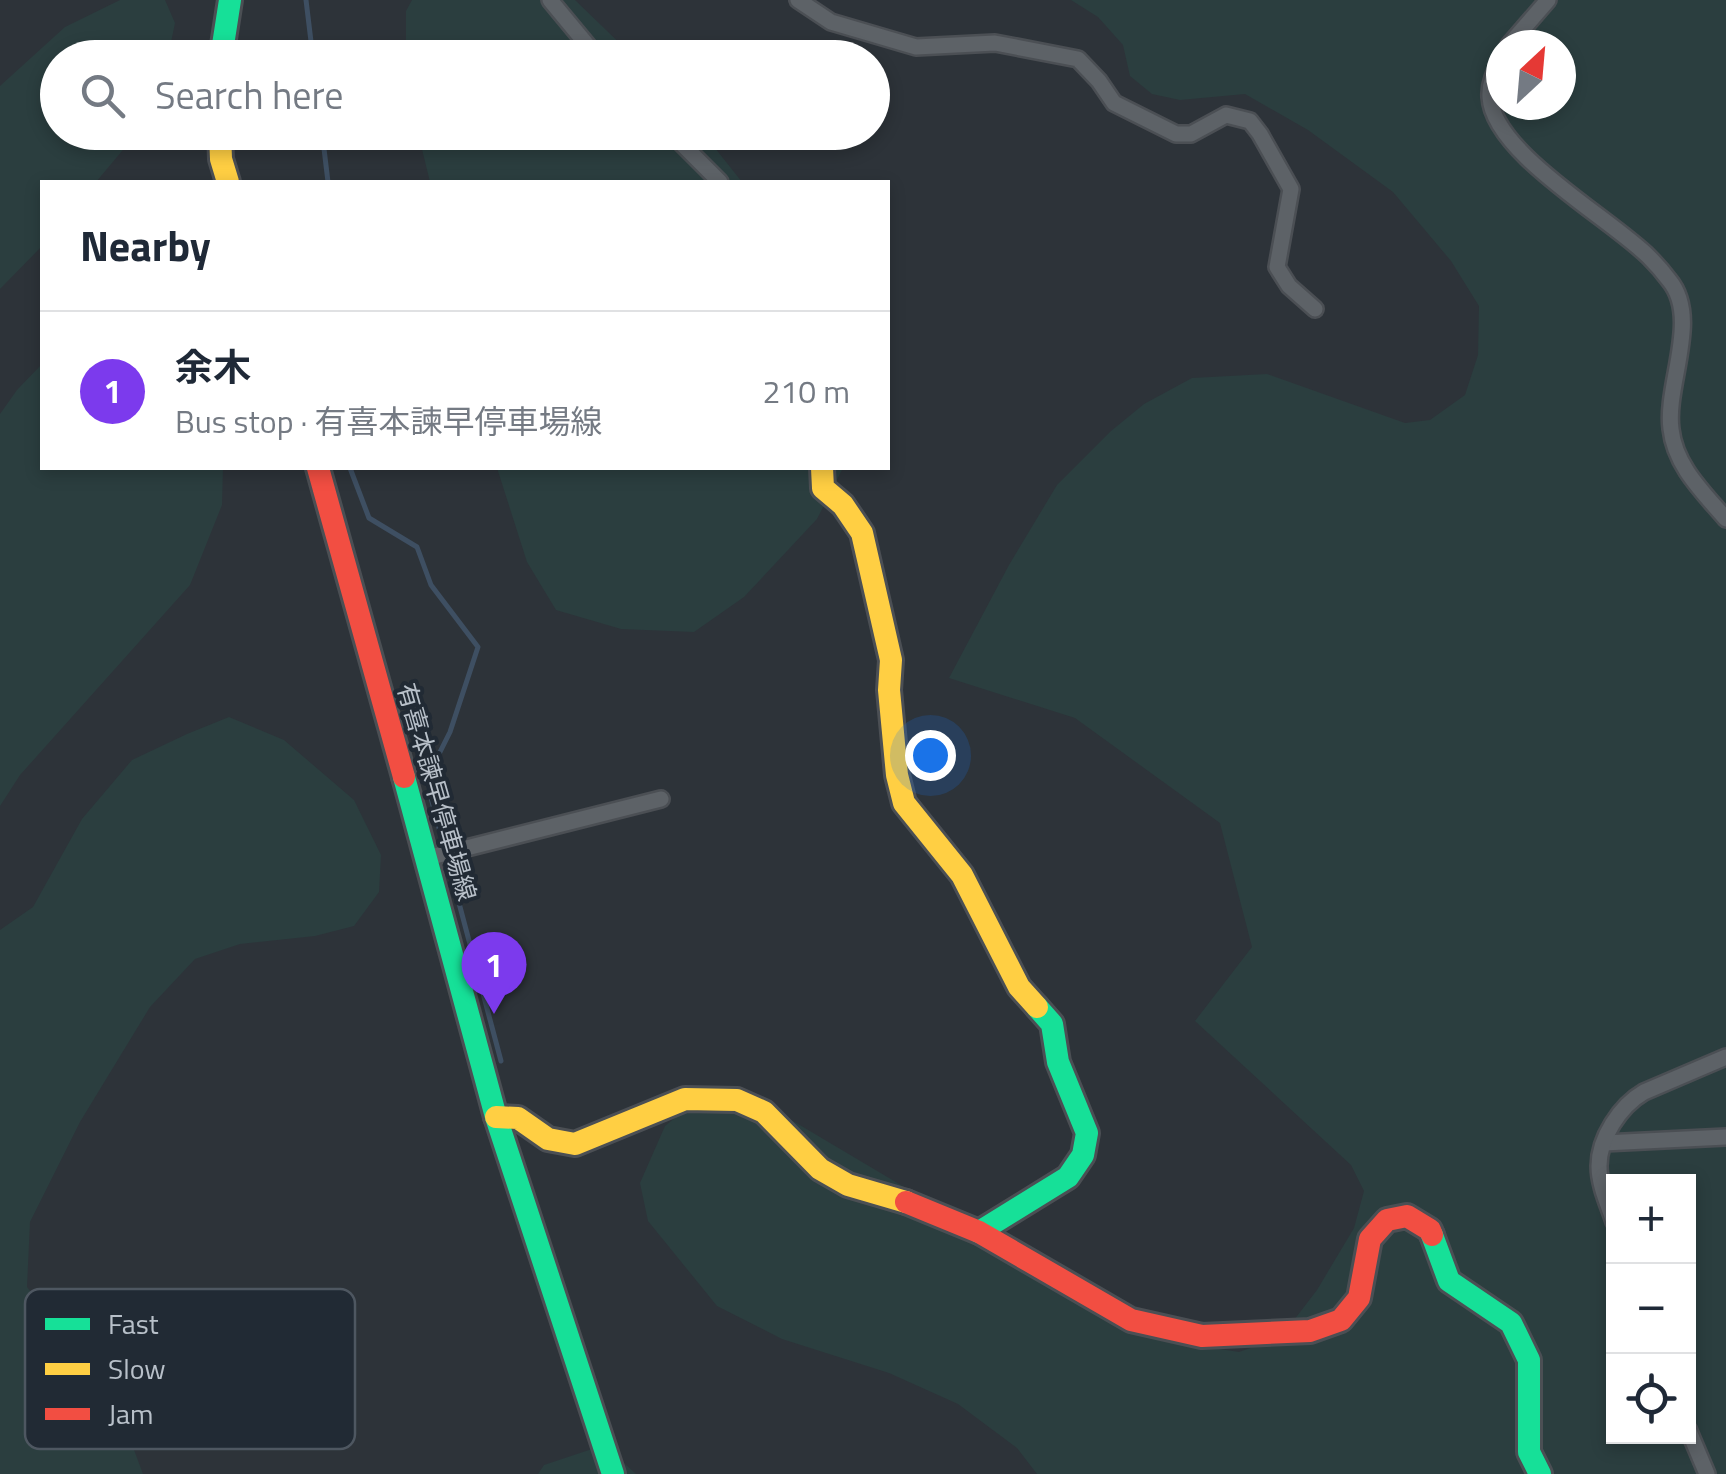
<!DOCTYPE html>
<meta charset="utf-8">
<style>
body{margin:0;font-family:"Titillium Web","Noto Sans JP",sans-serif;background:#f2f2f3;color:#1f2937}
.controls{position:absolute;right:30px;bottom:30px;display:grid;overflow:hidden;border-radius:0px;box-shadow:0 5px 15px #0003}
.controls button{width:90px;height:90px;display:grid;place-items:center;padding:0;border:0;border-bottom:2px solid #e0e1e3;background:#fff;color:#1f2937;font:50px sans-serif}
.compass{position:absolute;left:1486px;top:30px;width:90px;height:90px;border-radius:50%;background:#fff;box-shadow:0 5px 15px #0003;rotate:26deg}
.you{position:absolute;left:930px;top:755px;width:35px;height:35px;margin:-25px;border:8px solid #fff;border-radius:50%;background:#1a73e8;box-shadow:0 0 0 15px #1a73e833}
.badge{display:grid;place-items:center;width:65px;height:65px;border-radius:50%;background:#7c3aed;color:#fff;font-size:32px;font-weight:700}
.pin{position:absolute;translate:-50% -82px;filter:drop-shadow(0 2px 5px #0008)}
.pin::after{content:'';position:absolute;top:52px;width:35px;height:30px;background:inherit;clip-path:polygon(0 0,100% 0,50% 100%)}
.list{margin:0;padding:0;list-style:none}
h2{display:flex;justify-content:space-between;align-items:center;height:130px;margin:0;padding:0 40px;font-size:42px}
h2 small{font-size:32px;font-weight:400;color:#747a83}
.list li{display:grid;grid-template-columns:65px 1fr auto;gap:30px;align-items:center;box-sizing:border-box;height:160px;padding:0 40px;border-top:2px solid #e0e1e3}
.list b{display:block;font-size:38px;white-space:nowrap}
.list p{margin:0;font-size:32px;white-space:nowrap;color:#747a83}
.list em{font-size:32px;font-style:normal;color:#747a83}
.icon{flex:none;width:55px;height:55px;fill:none;stroke:currentColor;stroke-width:2;stroke-linecap:round;stroke-linejoin:round}
.map{position:relative;flex:none;width:1726px;height:1474px;overflow:hidden}
.search{position:absolute;background:#fff;box-shadow:0 5px 15px #0003;left:40px;top:40px;width:850px;height:110px;display:flex;align-items:center;gap:25px;box-sizing:border-box;padding:0 35px;border-radius:55px;color:#747a83;font-size:38px}
.panel{position:absolute;background:#fff;box-shadow:0 5px 15px #0003;left:40px;top:180px;width:850px;height:290px;border-radius:0px}
.map>svg:first-child{display:block}
.green{fill:#2b3e3f;fill-rule:evenodd}
.lines{fill:none;stroke-linecap:round;stroke-linejoin:round}
.stream{stroke:#3e4f62;stroke-width:5}
.street-casing{stroke:#4b4f54;stroke-width:20}
.fast-casing{stroke:#4b4f54;stroke-width:28}
.slow-casing{stroke:#4b4f54;stroke-width:28}
.jam-casing{stroke:#4b4f54;stroke-width:28}
.street{stroke:#5d6267;stroke-width:15}
.fast{stroke:#16e098;stroke-width:22}
.slow{stroke:#ffcf43;stroke-width:22}
.jam{stroke:#f24e42;stroke-width:22}
.labels{text-anchor:middle;stroke-width:8;stroke-linejoin:round;paint-order:stroke}
.street-label{font-size:25px;fill:#b8c0c9;stroke:#212a34}
.key{fill:#212a34;stroke:#4e5761;stroke-width:2.5}
.key-label{font-size:28px;fill:#b8c0c9}
</style>
<div class="map">
<svg width="1726" height="1474" viewBox="0 0 1726 1474">
<rect width="100%" height="100%" fill="#2d3339"/>
<!-- green -->
<g class="green">
<path d="M120,0H165L175,23L168,57L58,58V132L134,133L127,145L96,182H42V246L0,289V86L65,27Z"/>
<path d="M412,0H575L634,57L406,58V11Z"/>
<path d="M1071,0H1726V1474H1037L1017,1448L958,1404L889,1373L782,1339L717,1306L648,1221L640,1183L665,1126L703,1095L740,1098L788,1118L916,1194L1028,1272L1114,1323L1175,1342L1239,1352L1281,1337L1317,1290L1354,1228L1364,1191L1351,1165L1195,1021L1252,947L1220,823L1075,718L949,678L1009,565L1057,485L1111,431L1144,404L1192,378L1267,374L1405,423L1430,420L1465,395L1478,355L1479,306L1451,261L1393,192L1308,130L1245,94L1180,100L1152,94L1130,76L1123,45L1098,17ZM1501,45H1561V105H1501ZM1614,1182H1688V1436H1614Z"/>
<path d="M418,133H703L742,182H430Z"/>
<path d="M42,364V468H223L222,505L190,585L20,775L0,806V414L17,390Z"/>
<path d="M497,468H843L817,519L744,597L694,632L621,629L556,610L527,562Z"/>
<path d="M229,717L284,740L354,800L381,855L379,892L354,926L315,936L240,944L195,959L150,1007L80,1122L30,1222L27,1287L73,1344L130,1439L143,1474H0V930L33,907L82,819L132,760L187,734Z"/>
<path d="M604,1445L636,1474H538L544,1465Z"/>
</g>
<g class="lines">
<!-- stream -->
<g class="stream">
<path d="M306,0L313,58"/>
<path d="M322,132L328,182"/>
<path d="M350,468L369,518L417,547L431,585L478,647L450,732L435,762L430,794L501,1061"/>
</g>
<!-- street casing -->
<g class="street-casing">
<g id="street">
<path d="M550,0L598,58"/>
<path d="M798,0L831,22L916,47L995,43L1078,59L1099,81L1114,103L1176,134H1191L1226,115L1250,121L1260,134L1291,189L1277,267L1289,286L1315,309"/>
<path d="M1509,45L1548,0"/>
<path d="M1501,61C1495,72 1489,83 1490,97C1493,153 1610,218 1649,257C1656,264 1663,272 1669,280C1701,318 1665,385 1671,429C1675,466 1703,492 1726,519"/>
<path d="M670,132L720,182"/>
<path d="M427,858L661,799"/>
<path d="M1604,1143L1726,1137"/>
<path d="M1614,1222C1608,1204 1599,1185 1599,1166C1599,1138 1620,1106 1644,1092L1726,1057"/>
<path d="M1688,1429L1707,1474"/>
</g>
</g>
<!-- fast casing -->
<g class="fast-casing">
<g id="fast">
<path d="M221,58L230,0"/>
<path d="M404,777L496,1117L613,1474"/>
<path d="M979,1232L1068,1177L1083,1155L1087,1133L1058,1062L1052,1024L1037,1007"/>
<path d="M1432,1235L1449,1281L1511,1323L1529,1360V1452L1540,1474"/>
</g>
</g>
<!-- slow casing -->
<g class="slow-casing">
<g id="slow">
<path d="M220,132L221,159L228,182"/>
<path d="M822,468L823,488L843,505L862,533L891,660L889,690L897,775L904,803L962,875L1019,987L1037,1007"/>
<path d="M496,1117L518,1118L548,1139L575,1144L685,1099L737,1100L764,1112L820,1169L848,1185L906,1202"/>
</g>
</g>
<!-- jam casing -->
<g class="jam-casing">
<g id="jam">
<path d="M318,468L404,777"/>
<path d="M906,1202L979,1232L1131,1320L1202,1336L1310,1331L1341,1320L1359,1298L1370,1239L1387,1220L1407,1216L1430,1230L1432,1235"/>
</g>
</g>
<!-- street -->
<use href="#street" class="street"/>
<!-- fast -->
<use href="#fast" class="fast"/>
<!-- slow -->
<use href="#slow" class="slow"/>
<!-- jam -->
<use href="#jam" class="jam"/>
</g>
<g class="labels">
<!-- street labels -->
<g class="street-label">
<text transform="translate(437 792) rotate(74)" y="9">有喜本諫早停車場線</text>
</g>
</g>
<!-- legend -->
<rect x="25" y="1289" width="330" height="160" rx="15" class="key"/>
<rect x="45" y="1318" width="45" height="12" fill="#16e098"/>
<rect x="45" y="1363" width="45" height="12" fill="#ffcf43"/>
<rect x="45" y="1408" width="45" height="12" fill="#f24e42"/>
<g class="key-label">
<text x="108" y="1334">Fast</text>
<text x="108" y="1379">Slow</text>
<text x="108" y="1424">Jam</text>
</g>
</svg>
<div class="controls">
<button>+</button>
<button>−</button>
<button><svg class="icon" aria-label="locate" viewBox="0 0 24 24"><circle cx="12" cy="12" r="6"/><path d="M12 2v4M12 18v4M2 12h4M18 12h4"/></svg></button>
</div>
<svg class="compass" viewBox="-18 -18 36 36"><path d="M0-13l5 13h-10z" fill="#e53935"/><path d="M0 13l5-13h-10z" fill="#747a83"/></svg>
<div class="you"></div>
<div class="pin badge" style="left:494px;top:1014px">1</div>
<div class="search"><svg class="icon" aria-label="search" viewBox="0 0 24 24"><circle cx="10" cy="10" r="6"/><path d="M15 15l6 6"/></svg>Search here</div>
<section class="panel">
<h2>Nearby<small></small></h2>
<ul class="list">
<li><span class="badge">1</span><div><b>余木</b><p>Bus stop · 有喜本諫早停車場線</p></div><em>210 m</em></li>
</ul>
</section>
</div>
